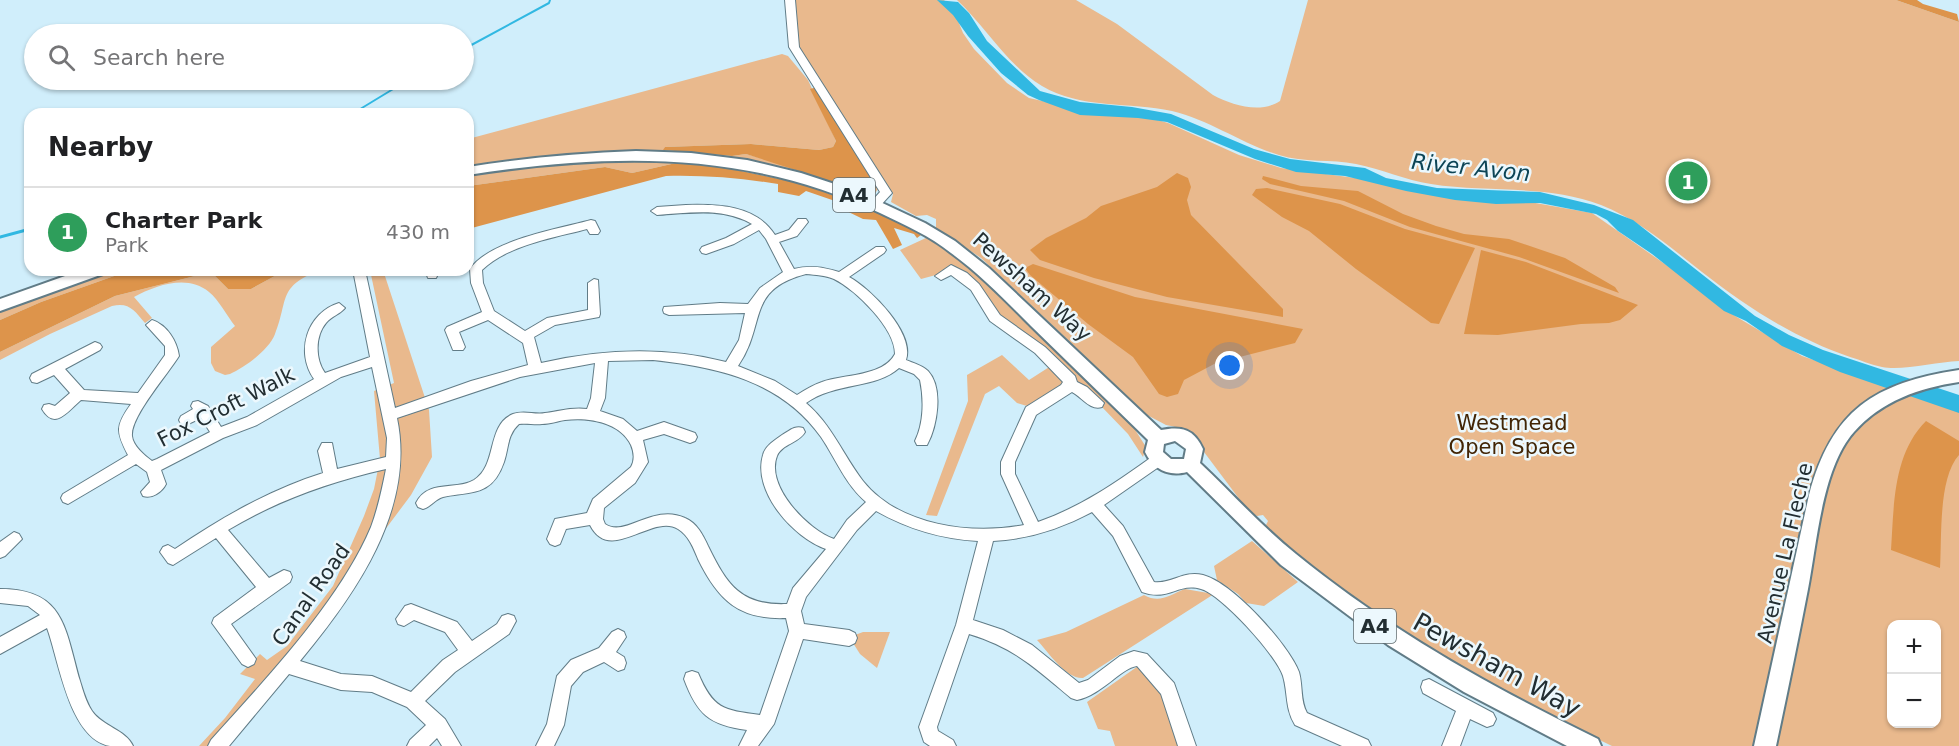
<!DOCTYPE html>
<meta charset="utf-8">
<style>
body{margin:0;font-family:"DejaVu Sans",sans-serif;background:#f6f6f6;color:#202124}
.controls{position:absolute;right:18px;bottom:18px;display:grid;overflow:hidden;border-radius:12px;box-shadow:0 2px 4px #0004}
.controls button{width:54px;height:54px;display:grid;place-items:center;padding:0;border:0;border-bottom:2px solid #e0e0e0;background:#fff;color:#202124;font:30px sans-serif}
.you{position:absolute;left:1230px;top:366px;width:21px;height:21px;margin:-15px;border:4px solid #fff;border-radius:50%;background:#1a73e8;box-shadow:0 0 0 9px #1a73e833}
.badge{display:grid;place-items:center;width:39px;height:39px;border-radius:50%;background:#d93025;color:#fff;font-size:20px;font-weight:700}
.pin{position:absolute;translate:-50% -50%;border:3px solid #fff;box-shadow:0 2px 6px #0006}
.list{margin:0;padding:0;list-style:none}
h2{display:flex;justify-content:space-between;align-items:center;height:78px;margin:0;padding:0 24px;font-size:26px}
h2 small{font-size:20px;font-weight:400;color:#757577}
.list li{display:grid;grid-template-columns:39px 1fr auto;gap:18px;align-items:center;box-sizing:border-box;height:90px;padding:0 24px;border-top:2px solid #e0e0e0}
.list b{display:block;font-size:22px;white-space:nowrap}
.list p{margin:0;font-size:20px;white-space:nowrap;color:#757577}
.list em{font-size:20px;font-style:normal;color:#757577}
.icon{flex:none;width:33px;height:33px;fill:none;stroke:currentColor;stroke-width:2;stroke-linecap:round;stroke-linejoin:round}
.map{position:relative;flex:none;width:1959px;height:746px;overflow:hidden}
.search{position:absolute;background:#fff;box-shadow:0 2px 4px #0004;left:24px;top:24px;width:450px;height:66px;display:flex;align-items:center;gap:15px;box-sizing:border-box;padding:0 21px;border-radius:33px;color:#757577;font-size:22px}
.panel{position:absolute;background:#fff;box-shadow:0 2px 4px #0004;left:24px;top:108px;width:450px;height:168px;border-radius:18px}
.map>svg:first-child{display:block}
.green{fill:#e9b98d;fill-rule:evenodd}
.forest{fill:#dd944b}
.water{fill:#31b8e2}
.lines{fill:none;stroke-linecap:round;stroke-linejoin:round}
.stream-far1{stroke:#31b8e2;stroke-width:2}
.stream{stroke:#31b8e2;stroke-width:3}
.minor-casing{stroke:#617c87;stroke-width:2}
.major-casing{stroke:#617c87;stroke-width:4}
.minor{fill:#fff;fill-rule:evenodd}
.major{fill:#fff;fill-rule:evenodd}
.labels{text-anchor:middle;stroke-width:5;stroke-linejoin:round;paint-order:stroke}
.shield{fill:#ecf8fd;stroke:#5f6b6f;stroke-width:1.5}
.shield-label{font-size:20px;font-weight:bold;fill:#222e32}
.street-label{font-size:21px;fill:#222e32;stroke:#ecf8fd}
.park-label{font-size:21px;fill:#422505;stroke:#ecf8fd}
.water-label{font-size:22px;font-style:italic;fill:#0d4556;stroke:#ecf8fd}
.near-street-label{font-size:26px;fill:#222e32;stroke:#ecf8fd}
</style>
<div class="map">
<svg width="1959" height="746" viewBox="0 0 1959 746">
<rect width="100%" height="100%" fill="#d0eefb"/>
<!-- green -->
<g class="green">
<path d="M795,0H944L954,11L963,33L974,49L1007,83L1029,98L1078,109L1151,118L1168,123L1239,155L1281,168L1519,200L1592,213L1682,276L1720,307L1802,356L1959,409V746H1612L1457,671L1306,567L1269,531L1266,525L1268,521L1263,515L1257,516L1249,512L1195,440L1181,428L1166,425L1147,415L981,258L936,228V219L927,215L916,216L891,202L893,194L797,46ZM1892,624H1936V724H1892Z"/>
<path d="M957,0H1076L1117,24L1213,95C1232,105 1260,114 1280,101L1308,0H1896L1959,22V361C1936,362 1902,371 1882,367C1871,365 1861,360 1850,357C1795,338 1748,308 1702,272C1670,247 1639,220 1601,205C1547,184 1487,193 1431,184C1405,180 1382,169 1356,164C1331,159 1304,163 1279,155C1242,144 1210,120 1172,111C1130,102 1080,109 1042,86C1007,65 986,27 957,0Z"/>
<path d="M782,54L788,56L808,80L836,141L833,147L819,150L751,144L665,147L664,150L732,156L746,154L803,170L879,187L873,197C847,188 821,177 795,171C688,146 576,147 468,168V139Z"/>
<path d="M689,160L632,173L605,167L468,186V174L556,161Z"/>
<path d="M928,237C1006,288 1069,362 1134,428L1146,447L1143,457L1128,434L1073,377L1027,406L1017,403L999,386L985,394L937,516L926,515L968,401L967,375L1002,355L1029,380L1057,362L1002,319L958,269L921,279L900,250Z"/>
<path d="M107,270H131L41,302L0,320V309Z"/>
<path d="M307,270H320C277,287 289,299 275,334C269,350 245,367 230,374L225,375L215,371L211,363V347L235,326C227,316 219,300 209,292C188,274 156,285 134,297L152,318L145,323C134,310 129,302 112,306L50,334L0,360V352L115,296L211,272L228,289H251L284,271L298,275Z"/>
<path d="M370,270H383L429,410L432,457L411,495L316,622L212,746H199L225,718L255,679L240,674L260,654L267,660L287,646L333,586L364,516L374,489L380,459L374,391L394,383Z"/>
<path d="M1252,541L1298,582L1264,606L1246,603L1238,594L1217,580L1214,566Z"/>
<path d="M1185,589L1214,594L1083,678C1066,679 1049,653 1037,640L1066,632L1144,595C1160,604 1169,595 1185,589Z"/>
<path d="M863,632H890L877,668L860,654L853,643L855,635Z"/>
<path d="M1141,664L1160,682L1181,746H1115L1110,731L1098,729L1087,702Z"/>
</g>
<!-- forest -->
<g class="forest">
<path d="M1896,0H1917L1923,4L1957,14L1959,22Z"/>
<path d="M817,87L879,187L864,192L746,154L732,156L663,150L665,147L751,144L819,150L833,147L836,141L810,89Z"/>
<path d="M689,160L803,184L888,216L921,235L917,238L914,234L894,228L902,245L893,249L876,220L863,219L832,204L835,201L806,191L799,196L778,192V184C741,178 704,175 666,176L468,229V186L605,167L632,173Z"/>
<path d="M1177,173L1188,178L1191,187L1187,200L1191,215L1283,309V317L1167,297L1094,278L1040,260L1030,250L1046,238L1086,218L1101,206L1157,187Z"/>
<path d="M1263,176L1301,186L1358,191L1403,214L1436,226L1464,234L1509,239L1565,258L1615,287L1619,293L1519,257L1410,227L1344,201L1270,184L1262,179Z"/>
<path d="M1267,188L1340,204L1405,229L1475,248L1439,324L1431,323L1356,269L1309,231L1282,217L1252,195L1256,189Z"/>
<path d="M1481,250L1526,262L1638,305L1620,320L1609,323L1581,324L1498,335L1464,334Z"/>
<path d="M1033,264L1135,297L1303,329L1295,343L1216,363L1184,380L1178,394L1167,397L1159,394L1133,357L1088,324L1030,275L1025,268Z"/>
<path d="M131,270H307C298,275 293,276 284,271L251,289H228L211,272L115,296L0,352V320L41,302Z"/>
<path d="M1926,421L1959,441V455C1938,478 1942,538 1940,568L1891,550C1894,505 1893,454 1926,421Z"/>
</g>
<!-- water -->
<path class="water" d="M937,0L958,2L969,13L987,41L1040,91L1080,102L1132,107L1171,114L1254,149L1290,159L1365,168L1386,178L1437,188L1540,192L1594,205L1633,220L1755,316L1789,335L1823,350L1959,395V413L1840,372L1782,346L1746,321L1724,311L1652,254L1618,231L1607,220L1596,214L1540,203L1496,204L1455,200L1406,191L1345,176L1296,172L1255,159L1167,122L1138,118L1080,115L1039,100L1028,95L1001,73L968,36L953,15Z"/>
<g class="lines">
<!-- stream-far1 -->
<g class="stream-far1">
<path d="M464,49L549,3L550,0"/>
<path d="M352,114L408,80"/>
</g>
<!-- stream -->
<path class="stream" d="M0,237L30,229"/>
<!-- minor casing -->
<g class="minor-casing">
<g id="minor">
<path d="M785,0H795L799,47L892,193L880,206H872L870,203L880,192L789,47Z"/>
<path d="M686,205C718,204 756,205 775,235L789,230L798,219H806L808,222L797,236L779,242L794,269C810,265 823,267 839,272L876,247H884L886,250L884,253L849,277C871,289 915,333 906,360C913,363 922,365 928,371C944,388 937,427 927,445H917L915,441C924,423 924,399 920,380L914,374L899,368C876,389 835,382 806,403C832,425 843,455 863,481C899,526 971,535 1024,525L1001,474V462L1026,407L1061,385L1063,382L1035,353L990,321L971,290L951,275L941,280L935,276L951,265L967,273L979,284L1000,315L1045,347L1075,376L1077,382L1087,387L1104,403L1102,407C1090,411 1082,397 1072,392L1036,415L1015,462V474L1038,522C1081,507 1117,482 1153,456L1158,454L1163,456L1165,460L1163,464L1104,505L1123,526L1154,582C1171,584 1184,570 1203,575C1233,583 1288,644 1299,672C1303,686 1300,701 1307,713L1368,740L1371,746H1342L1295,725C1285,709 1288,693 1283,676C1277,656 1221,594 1201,589C1178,582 1169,602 1142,592L1113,536L1092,512C1060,529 1029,539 993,541L973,620L1003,630L1032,645L1079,683L1088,680L1120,656L1134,651L1147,654L1174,683L1196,746H1178L1161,694L1137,666C1121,668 1102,695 1077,700L1071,698C1035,668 1015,648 969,634L937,727L938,731L953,740L956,746H930L924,742L919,727L956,625L978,541C941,539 908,529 876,511L857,530L806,597L801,611L804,624L849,630L855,633L857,638L855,643L849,646L803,639L774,724L758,746H739L747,730C709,725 697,714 684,679L686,673L692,671L698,673C713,709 723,710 760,715L789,631L786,618C739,620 718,600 698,559C693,547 689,536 678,529C652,513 610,565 590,525L566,529L560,544L555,546L550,544L547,539L555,519L587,513L593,499L631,467C635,460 634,452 631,445C620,422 588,417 565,420C558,421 550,424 542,424C535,425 527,423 519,424C507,435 509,447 504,462C492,497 471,491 443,497C435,499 431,507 423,509L418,507L416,503C428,479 455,491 474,480C498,465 486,425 513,414C524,410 535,415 545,413C560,411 572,407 587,409L591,398L595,363L520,377L397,418C416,509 355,595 300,661L341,674L372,676L411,692L443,660L458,650L445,632L414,620L404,626L398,624L396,619L405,606L411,604L457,622L472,641L497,624L502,616L508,614L514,616L516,621L509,634L455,672L425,701L445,719L461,746H442L437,738L429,746H407L410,740L426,725L407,707L372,692L341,690L289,674L229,746H208L211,740C265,680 340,601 371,527C378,508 382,489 386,469C329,482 278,500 228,530L269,578L284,570L290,572L292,577L290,582L231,624L256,659L254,664L248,667L242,664L212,623L214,618L256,587L216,538L173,565L168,563L160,552L163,547L168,545L175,549C221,518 269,490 323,473L318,451L322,443H332L337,469L386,457L387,438L372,367L341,377L257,425L223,438L161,470L166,484C162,492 152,499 143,496L141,492L150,482L147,472L136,464L68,504L63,502L61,498L63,494L128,455C116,432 115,426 131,404L81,400C68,411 55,431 42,409L44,405L49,404L55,406L70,393L54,375L37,383L32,382L30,378L32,374L95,342L100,344L102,347L100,350L65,369L84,390L138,393L165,355V346L146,325L152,320C167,325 177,341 179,356C168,374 130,417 132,436C133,446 144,455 152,461L157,459L210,432L201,418L186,425L181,424L179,420L181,416L193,409L191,406L193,402L198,401L208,406L221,427L247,417L314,379C295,352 307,313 339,303L345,308C340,314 332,316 326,323C315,336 315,359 325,373L370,357L353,270H365L395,408L471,381L528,365L523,343L488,320L459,332L465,347L463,350H453L445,330L447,327L482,312L471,283L470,269C490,240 558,229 591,220L595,221L600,231L598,234H590L587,229C553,238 508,245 482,270L483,283L494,311L525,331L547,318L588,310V283L594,279L598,280L600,314L599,317L555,325L534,337L541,363C603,349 664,346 726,362L739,340L745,313L669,315L664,313L663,310L664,307L720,303L748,304L760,288L783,272L766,239L759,230L734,244L706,254L702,253L700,250L702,247L726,238L752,224C723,207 689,213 657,215L651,211L657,207ZM806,274C816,275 825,275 834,279C856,290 895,328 895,354C883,377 843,374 822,382C813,385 805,390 797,395L775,381L738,366C767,324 745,290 806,274ZM653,360C718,367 781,381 821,437C836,459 845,484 866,502L847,520L834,539C808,530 765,486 777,456C782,444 799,443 805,432L803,428C795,425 789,431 782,435C775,440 765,446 763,455C752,492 794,538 826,549L793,588L787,604C741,606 727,585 708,546C703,535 697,523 685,518C653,503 625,538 605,524L603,519L604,508L635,483L648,462L643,440L664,434L690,443L695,441L697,437L695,433L664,422L637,431L623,419L600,411L605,398L608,361Z"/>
<path d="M425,270H440L436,278H428Z"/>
<path d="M14,532L19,534L22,539L5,556L0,558V542Z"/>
<path d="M0,589C65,589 65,629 80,681C83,691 86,702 92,711C102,726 126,730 133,746C125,746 117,746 110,746C69,739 59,660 47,628L0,654V637L40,615L28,606L0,603Z"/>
<path d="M618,629L624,632L626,637L616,652L624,657L626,663L624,669L618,671L604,662L583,672L571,686L564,725L554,746H536L547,724L557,676L571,660L599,648L612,632Z"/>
<path d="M1429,679L1493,713L1496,719L1493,725L1487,727L1470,719L1460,746H1442L1456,711L1423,693L1421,687L1423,681Z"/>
</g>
</g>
<!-- major casing -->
<g class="major-casing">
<g id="major">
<path d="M636,151L691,153L747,160L801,173L859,192L925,223L955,241L989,268L1161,430C1182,426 1194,429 1203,449L1200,463C1232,493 1261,526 1296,554C1388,629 1491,687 1598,739L1601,746H1567L1464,692L1388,645L1281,565L1187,472C1168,477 1153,469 1145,452L1148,440C1109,402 1070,364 1031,326C1006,301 980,274 951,253C930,236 905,225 880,213C747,150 611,153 468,175V167C524,158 579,153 636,151ZM1175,441L1186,449L1184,459H1171L1163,452L1164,444Z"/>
<path d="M82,270H106L103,274L0,311V299Z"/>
<path d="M1959,370V382C1919,388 1881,401 1854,432C1822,468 1817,543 1808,589C1798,641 1787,694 1776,746H1754L1809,495C1832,410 1874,383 1959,370Z"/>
</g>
</g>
<!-- minor -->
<use href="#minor" class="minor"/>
<!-- major -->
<use href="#major" class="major"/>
</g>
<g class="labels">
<!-- shield labels -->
<g class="shield">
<rect x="833" y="178" width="42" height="34" rx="4.5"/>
<rect x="1354" y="609" width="42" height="34" rx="4.5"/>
</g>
<g class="shield-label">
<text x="854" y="202">A4</text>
<text x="1375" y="633">A4</text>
</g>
<!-- street labels -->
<g class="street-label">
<text transform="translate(1032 287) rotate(42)" y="7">Pewsham Way</text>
<text transform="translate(226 407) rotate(-27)" y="7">Fox Croft Walk</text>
<text transform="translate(1785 553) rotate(-77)" y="7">Avenue La Fleche</text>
<text transform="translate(311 595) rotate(-55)" y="7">Canal Road</text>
</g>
<!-- park labels -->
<g class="park-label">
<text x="1512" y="430">Westmead<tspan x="1512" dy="24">Open Space</tspan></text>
</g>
<!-- water labels -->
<g class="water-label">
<text transform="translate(1471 167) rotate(6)" y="8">River Avon</text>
</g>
<!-- near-street labels -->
<g class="near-street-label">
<text transform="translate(1497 665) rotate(29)" y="9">Pewsham Way</text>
</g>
</g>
</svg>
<div class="controls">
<button>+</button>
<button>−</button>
</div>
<div class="you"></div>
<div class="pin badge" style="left:1688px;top:181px;background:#2e9e5b">1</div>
<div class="search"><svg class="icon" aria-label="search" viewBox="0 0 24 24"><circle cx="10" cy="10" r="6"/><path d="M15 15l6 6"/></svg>Search here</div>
<section class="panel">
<h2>Nearby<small></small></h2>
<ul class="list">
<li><span class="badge" style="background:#2e9e5b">1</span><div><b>Charter Park</b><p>Park</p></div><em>430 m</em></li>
</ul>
</section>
</div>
